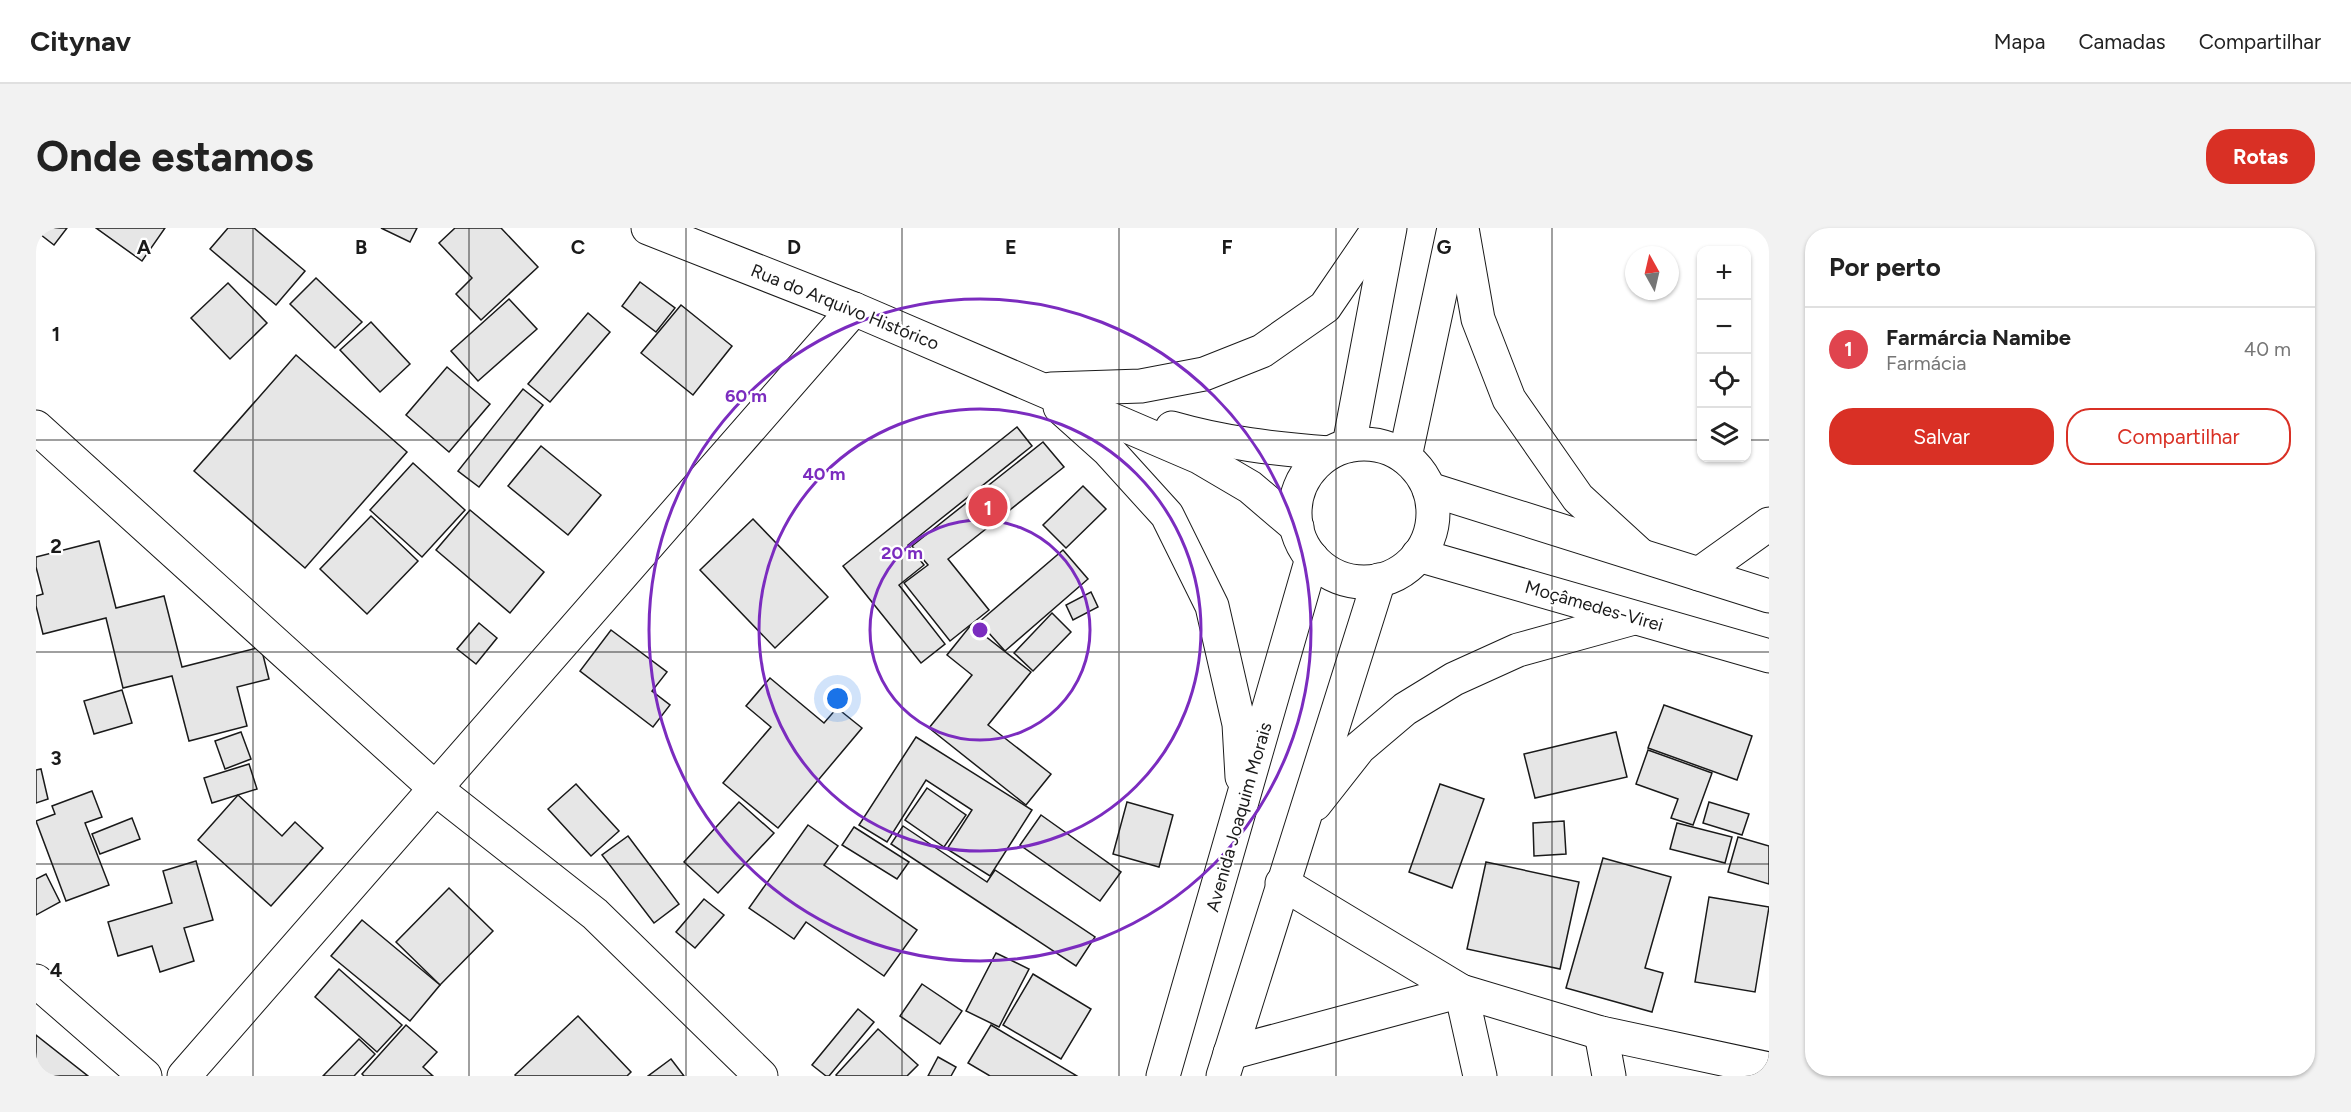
<!DOCTYPE html>
<html lang="pt">
<meta charset="utf-8">
<style>
body{margin:0;font-family:Figtree,sans-serif;background:#f2f2f2;color:#222}
.controls{position:absolute;right:18px;top:18px;display:grid;overflow:hidden;border-radius:12px;box-shadow:0 2px 4px #0004}
.controls button{width:54px;height:54px;display:grid;place-items:center;padding:0;border:0;border-bottom:2px solid #e0e0e0;background:#fff;color:#222;font:30px sans-serif}
.compass{position:absolute;left:1589px;top:18px;width:54px;height:54px;border-radius:50%;background:#fff;box-shadow:0 2px 4px #0004;rotate:352deg}
.you{position:absolute;left:802px;top:471px;width:21px;height:21px;margin:-15px;border:4px solid #fff;border-radius:50%;background:#1a73e8;box-shadow:0 0 0 9px #1a73e833}
.badge{display:grid;place-items:center;width:39px;height:39px;border-radius:50%;background:#d93025;color:#fff;font-size:20px;font-weight:700}
.pin{position:absolute;translate:-50% -50%;border:3px solid #fff;box-shadow:0 2px 6px #0006}
.list{margin:0;padding:0;list-style:none}
h2{display:flex;justify-content:space-between;align-items:center;height:78px;margin:0;padding:0 24px;font-size:26px}
h2 small{font-size:20px;font-weight:400;color:#767676}
.list li{display:grid;grid-template-columns:39px 1fr auto;gap:18px;align-items:center;box-sizing:border-box;height:84px;padding:0 24px;border-top:2px solid #e0e0e0}
.list b{display:block;font-size:22px;white-space:nowrap}
.list p{margin:0;font-size:20px;white-space:nowrap;color:#767676}
.list em{font-size:20px;font-style:normal;color:#767676}
.actions{display:flex;gap:12px;padding:18px 24px}
.actions a{flex:1;padding:14px 0;border:2px solid #d93025;border-radius:24px;text-align:center;font-size:21px;color:#d93025}
.actions .main{background:#d93025;color:#fff}
.icon{flex:none;width:33px;height:33px;fill:none;stroke:currentColor;stroke-width:2;stroke-linecap:round;stroke-linejoin:round}
.map{position:relative;flex:none;width:1733px;height:848px;overflow:hidden;border-radius:24px}
header{display:flex;align-items:center;gap:36px;box-sizing:border-box;height:84px;padding:0 30px;background:#fff;border-bottom:2px solid #e0e0e0}
header strong{font-size:28px}
nav{display:flex;gap:33px;margin-inline-start:auto;font-size:21px}
.intro{display:flex;align-items:center;justify-content:space-between;box-sizing:border-box;height:144px;padding:0 36px}
h1{margin:0;font-size:42px}
.button{padding:15px 27px;border-radius:24px;background:#d93025;color:#fff;font-size:21px;font-weight:700}
main{display:flex;gap:36px;padding:0 36px}
aside{flex:1;background:#fff;border-radius:24px;box-shadow:0 2px 4px #0004}
.map>svg:first-child{display:block}
.building{fill:#e6e6e6;stroke:#1a1a1a;stroke-width:1.5}
.lines{fill:none;stroke-linecap:round;stroke-linejoin:round}
.minor-casing{stroke:#1a1a1a;stroke-width:35}
.tertiary-casing{stroke:#1a1a1a;stroke-width:35}
.minor{stroke:#fff;stroke-width:33}
.tertiary{stroke:#fff;stroke-width:33}
.grid{fill:none;stroke:#1a1a1a;stroke-width:1.5;stroke-opacity:0.55}
.ring{fill:none;stroke:#7b2cbf;stroke-width:3}
.labels{text-anchor:middle;stroke-width:4.5;stroke-linejoin:round;paint-order:stroke}
.street-label{font-size:18px;fill:#1a1a1a;stroke:#fff}
.grid-label{font-size:20px;text-anchor:middle;font-weight:bold;fill:#1a1a1a;stroke:#fff;stroke-width:4.5;stroke-linejoin:round;paint-order:stroke}
.centre{fill:#7b2cbf;stroke:#fff;stroke-width:3}
.ring-label{font-size:18px;text-anchor:middle;font-weight:bold;fill:#7b2cbf;stroke:#fff;stroke-width:4.5;stroke-linejoin:round;paint-order:stroke}
</style>
<header>
<strong>Citynav</strong>
<nav><a>Mapa</a><a>Camadas</a><a>Compartilhar</a></nav>
</header>
<div class="intro"><h1>Onde estamos</h1><a class="button">Rotas</a></div>
<main>
<div class="map">
<svg width="1733" height="848" viewBox="0 0 1733 848">
<rect width="100%" height="100%" fill="#fff"/>
<!-- building -->
<g class="building">
<path d="M0,0H31L18,17L0,3Z"/>
<path d="M60,0H129L106,33Z"/>
<path d="M192,0H218L269,43L240,77L174,21Z"/>
<path d="M345,0H381L374,14Z"/>
<path d="M419,0H465L502,39L445,92L420,66L436,50L403,15Z"/>
<path d="M280,50L326,94L299,120L254,76Z"/>
<path d="M604,54L639,80L620,104L586,78Z"/>
<path d="M192,55L231,95L194,131L155,90Z"/>
<path d="M473,71L501,101L442,153L415,123Z"/>
<path d="M645,77L696,118L657,167L605,125Z"/>
<path d="M552,85L574,104L514,174L492,156Z"/>
<path d="M335,94L374,136L344,164L304,122Z"/>
<path d="M260,127L371,224L269,340L158,243Z"/>
<path d="M411,139L454,176L413,224L370,187Z"/>
<path d="M487,161L507,177L443,259L422,243Z"/>
<path d="M981,199L996,218L872,317L888,337L863,357L909,416L885,435L807,338Z"/>
<path d="M1007,214L1028,239L912,331L953,382L914,413L868,355L892,337L876,318Z"/>
<path d="M505,218L565,267L532,307L472,258Z"/>
<path d="M377,235L429,282L386,329L334,282Z"/>
<path d="M1047,258L1070,281L1030,320L1007,297Z"/>
<path d="M434,282L508,344L474,385L400,322Z"/>
<path d="M335,288L382,333L331,386L284,341Z"/>
<path d="M717,291L792,369L739,420L664,342Z"/>
<path d="M63,313L80,380L128,368L146,439L225,419L233,451L201,459L211,498L153,513L136,448L87,460L70,390L7,406L0,378V368L7,366L0,339V329Z"/>
<path d="M1027,322L1052,351L969,423L943,394Z"/>
<path d="M1055,364L1062,379L1037,392L1030,377Z"/>
<path d="M1016,385L1035,404L997,443L978,425Z"/>
<path d="M443,395L461,410L440,436L421,421Z"/>
<path d="M935,397L995,444L952,497L1015,546L990,577L893,500L936,447L911,427Z"/>
<path d="M575,402L631,444L616,463L634,477L617,499L544,443Z"/>
<path d="M734,450L788,495L801,480L826,500L742,600L687,555L735,499L710,478Z"/>
<path d="M86,462L96,495L58,506L48,473Z"/>
<path d="M1628,477L1716,508L1701,552L1612,520Z"/>
<path d="M205,504L215,531L189,541L179,513Z"/>
<path d="M1580,504L1591,549L1499,570L1488,526Z"/>
<path d="M880,509L996,582L954,648L911,621L936,582L890,552L851,614L823,597Z"/>
<path d="M1612,522L1676,545L1657,597L1635,590L1642,571L1600,556Z"/>
<path d="M213,536L221,561L176,575L168,550Z"/>
<path d="M5,541L12,571L0,575V542Z"/>
<path d="M540,556L583,603L555,628L512,581Z"/>
<path d="M1404,556L1448,571L1416,660L1373,644Z"/>
<path d="M891,560L930,587L908,619L869,592Z"/>
<path d="M56,563L66,589L49,595L73,657L30,673L0,593L19,586L16,578Z"/>
<path d="M202,567L246,608L259,594L287,620L235,678L162,612Z"/>
<path d="M703,574L738,605L682,665L648,634Z"/>
<path d="M1091,574L1137,587L1123,639L1077,626Z"/>
<path d="M1673,574L1713,586L1706,607L1667,595Z"/>
<path d="M1005,587L1085,644L1064,673L984,617Z"/>
<path d="M96,590L104,611L64,626L56,606Z"/>
<path d="M1528,593L1530,626L1498,628L1497,595Z"/>
<path d="M1641,595L1696,609L1689,635L1634,621Z"/>
<path d="M772,597L802,618L788,637L881,702L848,748L770,694L758,711L713,680Z"/>
<path d="M867,598L951,654L959,642L1059,709L1040,738L855,616Z"/>
<path d="M818,599L873,634L861,651L806,617Z"/>
<path d="M592,608L643,676L618,695L566,627Z"/>
<path d="M1702,609L1733,618V656L1692,644Z"/>
<path d="M1567,630L1635,649L1609,740L1627,745L1616,784L1530,760Z"/>
<path d="M160,633L177,692L148,700L158,733L124,744L116,718L82,728L72,694L136,675L127,643Z"/>
<path d="M1450,634L1543,654L1524,741L1431,721Z"/>
<path d="M10,646L24,674L0,687V651Z"/>
<path d="M413,660L457,703L404,757L360,714Z"/>
<path d="M1673,669L1733,679L1719,764L1659,754Z"/>
<path d="M668,671L688,687L659,720L640,704Z"/>
<path d="M326,692L404,757L374,793L295,728Z"/>
<path d="M960,725L993,741L963,799L930,783Z"/>
<path d="M303,741L366,797L341,824L279,769Z"/>
<path d="M997,746L1055,781L1025,831L967,797Z"/>
<path d="M886,756L926,783L904,816L864,788Z"/>
<path d="M822,781L838,794L793,848H790L776,837Z"/>
<path d="M542,788L595,844L591,848H480L479,847Z"/>
<path d="M370,797L401,824L387,839L397,848H328L326,846Z"/>
<path d="M955,797L1041,848H954L932,835Z"/>
<path d="M842,801L882,837L871,848H801L800,847Z"/>
<path d="M0,807L52,848H0Z"/>
<path d="M323,811L339,826L318,848H287Z"/>
<path d="M902,829L920,839L915,848H892Z"/>
<path d="M635,831L648,848H612Z"/>
</g>
<g class="lines">
<!-- minor casing -->
<g class="minor-casing">
<g id="minor">
<path d="M0,199L400,561L559,686L725,848"/>
<path d="M1663,346L1733,296"/>
<path d="M1246,655L1425,763L1565,805L1733,841"/>
<path d="M0,753L109,848"/>
<path d="M1425,763L1444,848"/>
<path d="M1565,805L1573,848"/>
<path d="M1194,825L1425,763"/>
<path d="M148,848L818,81"/>
</g>
</g>
<!-- tertiary casing -->
<g class="tertiary-casing">
<g id="tertiary">
<path d="M612,0L818,81L1163,229L1214,259L1261,299"/>
<path d="M1426,0L1442,91L1473,171L1542,270L1603,326"/>
<path d="M1015,161L1105,158L1168,146L1226,123L1289,79L1343,0"/>
<path d="M1024,179L1072,222L1131,287L1176,378L1203,496L1206,549"/>
<path d="M1136,200C1188,215 1239,221 1293,225"/>
<circle cx="1328" cy="285" r="69"/>
<path d="M1313,217L1354,0"/>
<path d="M1369,229L1418,0"/>
<path d="M1393,261L1733,368"/>
<path d="M1382,327L1733,428"/>
<path d="M1279,576L1323,520L1369,481L1418,451L1482,422L1598,390"/>
<path d="M1127,848L1276,330"/>
<path d="M1187,848L1343,352"/>
</g>
</g>
<!-- minor -->
<use href="#minor" class="minor"/>
<!-- tertiary -->
<use href="#tertiary" class="tertiary"/>
</g>
<!-- grid -->
<path class="grid" d="M217,0V848M433,0V848M650,0V848M866,0V848M1083,0V848M1300,0V848M1516,0V848M0,212H1666M1710,212H1733M0,424H1733M0,636H1733"/>
<!-- distance rings -->
<g class="ring">
<circle cx="944" cy="402" r="110"/>
<circle cx="944" cy="402" r="221"/>
<circle cx="944" cy="402" r="331"/>
</g>
<g class="labels">
<!-- street labels -->
<g class="street-label">
<text transform="translate(809 79) rotate(22)" y="6">Rua do Arquivo Histórico</text>
<text transform="translate(1558 378) rotate(16)" y="6">Moçâmedes-Virei</text>
<text transform="translate(1203 589) rotate(-74)" y="6">Avenida Joaquim Morais</text>
</g>
</g>
<g class="grid-label">
<text x="108" y="26">A</text>
<text x="325" y="26">B</text>
<text x="542" y="26">C</text>
<text x="758" y="26">D</text>
<text x="975" y="26">E</text>
<text x="1191" y="26">F</text>
<text x="1408" y="26">G</text>
<text x="20" y="113">1</text>
<text x="20" y="325">2</text>
<text x="20" y="537">3</text>
<text x="20" y="749">4</text>
</g>
<circle cx="944" cy="402" r="9" class="centre"/>
<g class="ring-label">
<text x="710" y="174">60 m</text>
<text x="788" y="252">40 m</text>
<text x="866" y="331">20 m</text>
</g>
</svg>
<div class="controls">
<button>+</button>
<button>−</button>
<button><svg class="icon" aria-label="locate" viewBox="0 0 24 24"><circle cx="12" cy="12" r="6"/><path d="M12 2v4M12 18v4M2 12h4M18 12h4"/></svg></button>
<button><svg class="icon" aria-label="layers" viewBox="0 0 24 24"><path d="M12 4l9 5-9 5-9-5zM3 14l9 5 9-5"/></svg></button>
</div>
<svg class="compass" viewBox="-18 -18 36 36"><path d="M0-13l5 13h-10z" fill="#e53935"/><path d="M0 13l5-13h-10z" fill="#767676"/></svg>
<div class="you"></div>
<div class="pin badge" style="left:952px;top:279px;background:#e0444e">1</div>
</div>
<aside>
<h2>Por perto<small></small></h2>
<ul class="list">
<li><span class="badge" style="background:#e0444e">1</span><div><b>Farmárcia Namibe</b><p>Farmácia</p></div><em>40 m</em></li>
</ul>
<div class="actions"><a class="main">Salvar</a><a>Compartilhar</a></div>
</aside>
</main>
